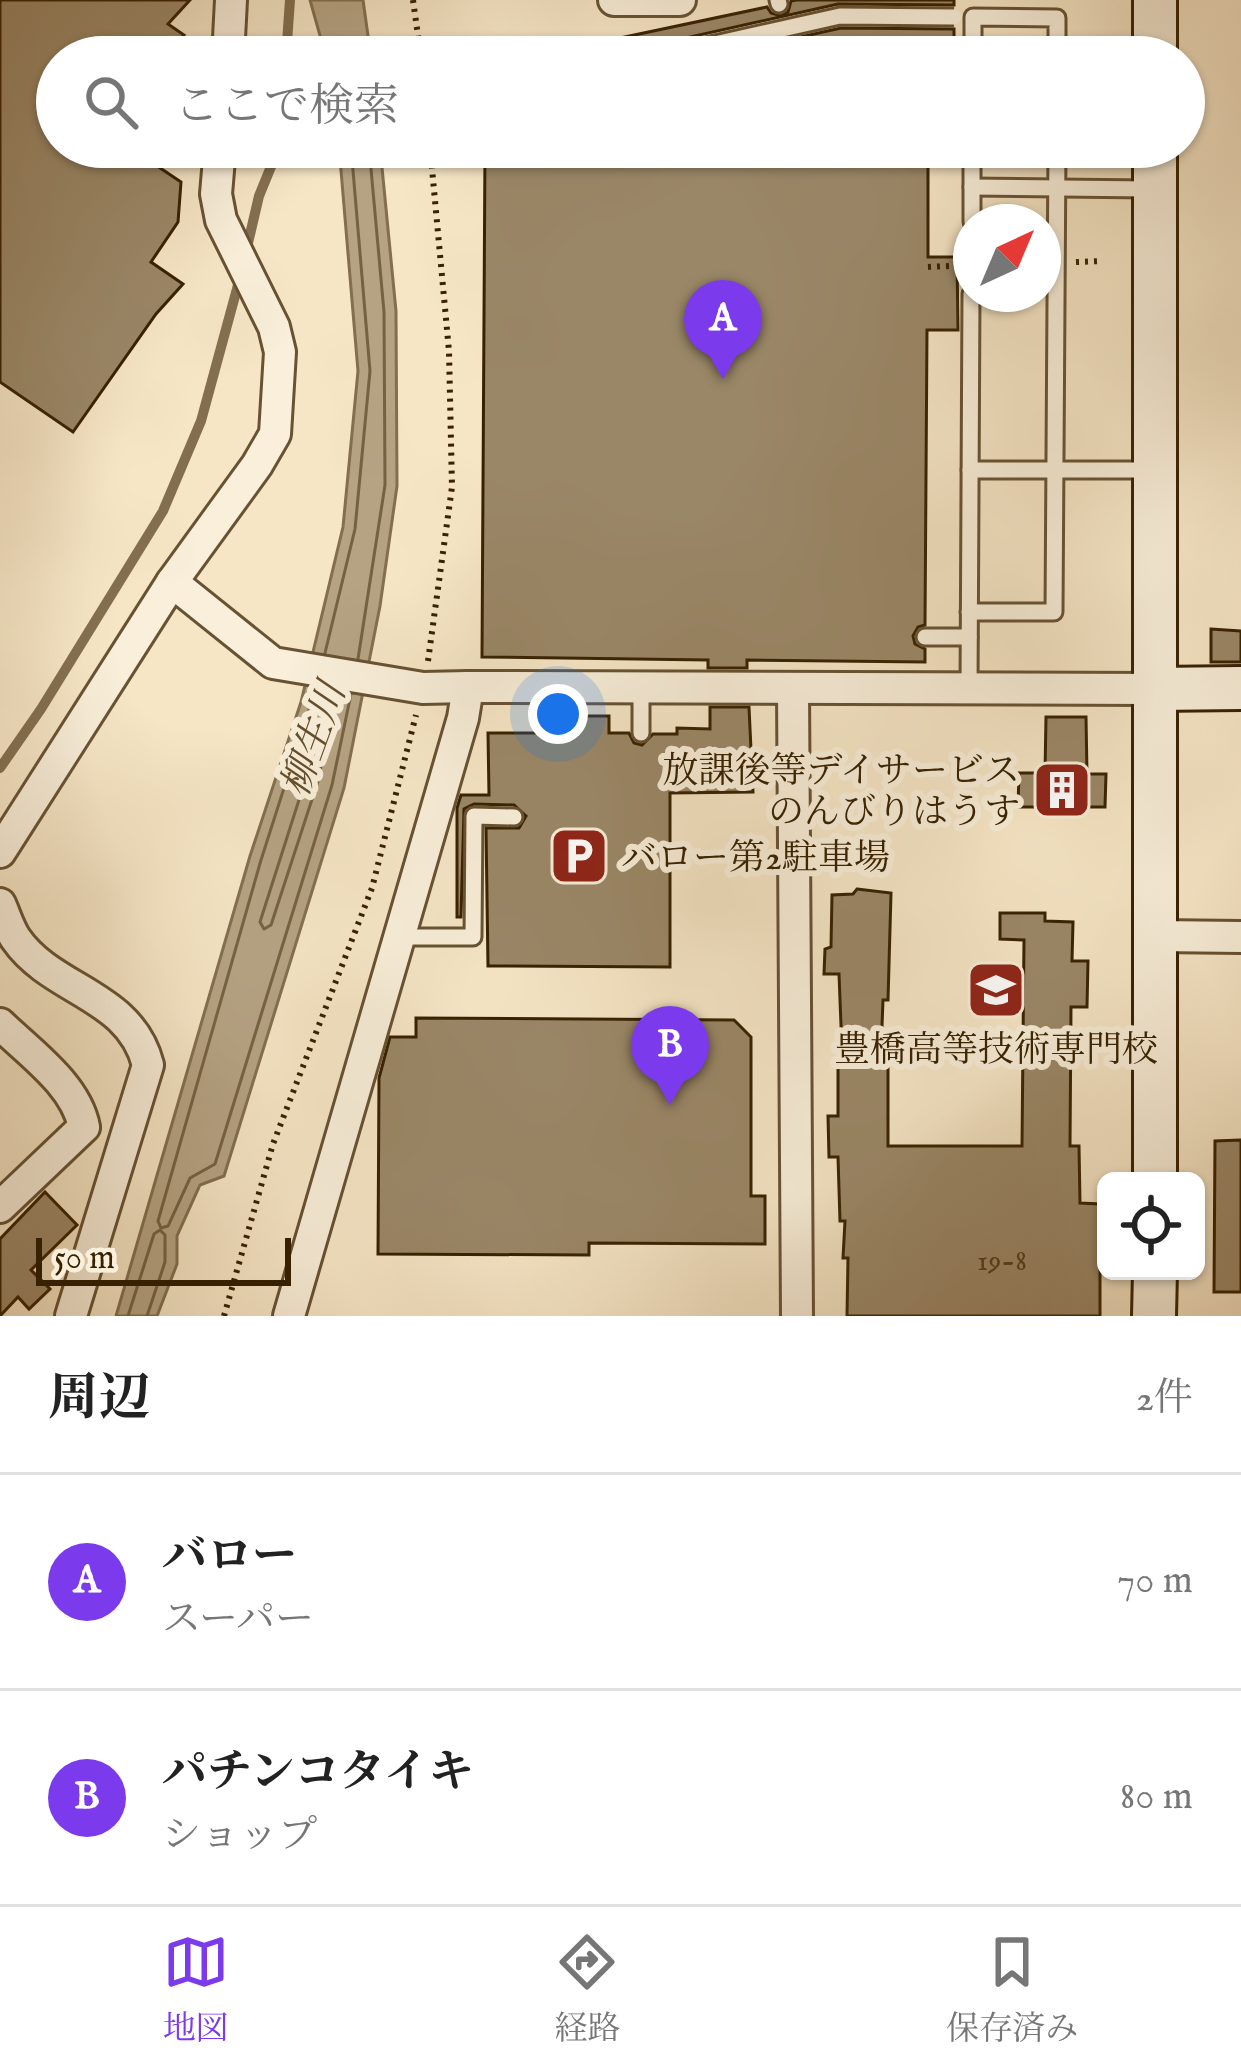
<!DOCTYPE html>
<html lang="ja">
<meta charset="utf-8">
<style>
body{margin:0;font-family:"IM FELL English","Noto Serif JP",serif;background:#f2f2f2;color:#222}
.controls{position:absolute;right:36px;bottom:36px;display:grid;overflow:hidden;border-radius:18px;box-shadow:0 3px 9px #0004}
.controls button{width:108px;height:108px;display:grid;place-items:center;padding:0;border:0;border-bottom:3px solid #e0e0e0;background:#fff;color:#222;font:60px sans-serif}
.compass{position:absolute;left:953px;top:204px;width:108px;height:108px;border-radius:50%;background:#fff;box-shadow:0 3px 9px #0004;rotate:44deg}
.scale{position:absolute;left:36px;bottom:30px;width:255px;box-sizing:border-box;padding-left:12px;border:6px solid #372100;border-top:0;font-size:33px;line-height:42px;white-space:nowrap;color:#372100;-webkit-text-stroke:9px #f9efda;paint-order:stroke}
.you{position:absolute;left:558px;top:714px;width:42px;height:42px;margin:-30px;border:9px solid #fff;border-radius:50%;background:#1a73e8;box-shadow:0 0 0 18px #1a73e833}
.badge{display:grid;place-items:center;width:78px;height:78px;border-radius:50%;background:#7c3aed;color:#fff;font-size:39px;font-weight:700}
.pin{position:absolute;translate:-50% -99px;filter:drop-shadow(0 3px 6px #0008)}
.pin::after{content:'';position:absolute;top:63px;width:42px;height:36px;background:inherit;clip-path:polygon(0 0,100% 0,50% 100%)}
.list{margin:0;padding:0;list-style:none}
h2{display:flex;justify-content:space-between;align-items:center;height:156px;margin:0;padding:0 48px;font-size:51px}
h2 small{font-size:39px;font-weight:400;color:#767676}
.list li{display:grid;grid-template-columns:78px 1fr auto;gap:36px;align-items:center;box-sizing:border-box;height:216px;padding:0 48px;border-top:3px solid #e0e0e0}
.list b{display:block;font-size:45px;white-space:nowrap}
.list p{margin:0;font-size:39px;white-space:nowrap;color:#767676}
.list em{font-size:39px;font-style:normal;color:#767676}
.icon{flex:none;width:66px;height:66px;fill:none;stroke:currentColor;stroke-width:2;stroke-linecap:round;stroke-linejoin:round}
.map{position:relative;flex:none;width:1241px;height:1316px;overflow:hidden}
.search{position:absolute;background:#fff;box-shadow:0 3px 9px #0004;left:36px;right:36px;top:36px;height:132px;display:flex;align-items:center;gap:30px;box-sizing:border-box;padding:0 42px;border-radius:66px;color:#767676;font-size:45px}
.sheet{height:588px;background:#fff}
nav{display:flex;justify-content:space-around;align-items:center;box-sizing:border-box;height:168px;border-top:3px solid #e0e0e0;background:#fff;font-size:33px;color:#767676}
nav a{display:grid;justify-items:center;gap:6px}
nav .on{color:#7c3aed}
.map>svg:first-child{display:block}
.water{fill:#b5a383;stroke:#836f4f;stroke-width:3}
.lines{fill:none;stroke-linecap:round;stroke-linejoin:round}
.shore{stroke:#766242;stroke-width:3}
.stream{stroke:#836f4f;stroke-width:10}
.building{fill:#9a8767;stroke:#372100;stroke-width:3}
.lane-casing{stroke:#675232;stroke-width:21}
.street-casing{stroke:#675232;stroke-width:36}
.secondary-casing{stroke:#372100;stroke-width:48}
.path{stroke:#372100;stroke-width:6;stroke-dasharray:3 6;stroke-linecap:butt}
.lane{stroke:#f9efda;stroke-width:15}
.street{stroke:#f9efda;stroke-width:30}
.secondary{stroke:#f9efda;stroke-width:42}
.lane-bridge-casing{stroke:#675232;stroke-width:21;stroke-linecap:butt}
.lane-bridge{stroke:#f9efda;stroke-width:15}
.labels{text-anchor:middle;stroke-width:12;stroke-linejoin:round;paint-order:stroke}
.number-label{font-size:30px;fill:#503a1a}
.poi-label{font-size:36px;fill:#372100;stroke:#f9efda;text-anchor:end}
.water-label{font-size:39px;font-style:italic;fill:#634e2e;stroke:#f9efda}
</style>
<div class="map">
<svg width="1241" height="1316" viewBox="0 0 1241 1316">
<rect width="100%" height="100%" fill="#f6e6c6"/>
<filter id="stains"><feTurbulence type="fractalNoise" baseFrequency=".00167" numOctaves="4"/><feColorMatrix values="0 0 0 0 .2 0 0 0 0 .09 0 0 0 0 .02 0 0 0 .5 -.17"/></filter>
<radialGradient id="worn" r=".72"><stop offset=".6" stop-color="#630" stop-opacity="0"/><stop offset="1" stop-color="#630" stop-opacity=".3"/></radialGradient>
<!-- water -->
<g class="water">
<path d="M310,0H363L371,57H326Z"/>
<path d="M339,147H380L396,311L397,486L380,606L344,788L224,1176L200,1185L177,1236V1264L157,1316H116L250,856L301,702L343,527L358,371Z"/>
</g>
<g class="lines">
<!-- shore -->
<g class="shore">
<path d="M325,653L355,529L370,371L351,147"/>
<path d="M358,659L385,485L384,312L369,147"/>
<path d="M316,688L261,860L158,1221L161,1228L168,1226L190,1178L215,1164L332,785L351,694"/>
<path d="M313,756L322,761L318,781L271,925L264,929L260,922Z"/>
<path d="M128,1316L154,1234L160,1230L165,1235V1262L147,1316"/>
</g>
<!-- stream -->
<g class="stream">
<path d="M286,57L290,0"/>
<path d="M245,256L259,196L279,147"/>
<path d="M0,768L41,709L163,511L201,421L241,274"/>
</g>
</g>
<!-- building -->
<g class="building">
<path d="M0,0H190L168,24L184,35L167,57H57V147H129L181,182L178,222L151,262L183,284L156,314L73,432L0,382Z"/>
<path d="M797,0H954V5L838,4L654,45L645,57H588L587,45L767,7L771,13L781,16L788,12L791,1Z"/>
<path d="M841,28L954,29V43L799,42L796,38Z"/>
<path d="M485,147H928V257H957L958,330H927L925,625L918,627L913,636L915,644L925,649V662L747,660V668H708V660L482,657Z"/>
<path d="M1211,629L1241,631V662H1211Z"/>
<path d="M710,707H749L753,792L670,793V967L488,966L486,828H519L526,816L514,805L474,804L464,809L461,917H457V808L461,795H489L488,733H572V716H609V733H629L634,743L642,745L653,734H677V728L710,729Z"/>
<path d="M1046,717H1086L1087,774H1106L1105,807H1018L1019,773H1045Z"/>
<path d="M857,889L891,893L888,1000H883L881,1052H888V1146H1022L1024,940L1000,939V913H1045V921L1073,922L1072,961H1088L1087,1007H1071L1070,1146H1079L1080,1203L1100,1204V1316H847L848,1258H843L845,1221H840L838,1157H829L828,1116H838V1051H842L839,974H824L825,949L831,947L832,895L853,894Z"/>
<path d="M416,1018L734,1020L751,1037V1196H765V1244L589,1243V1255L378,1254L379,1078L390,1037H416Z"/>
<path d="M1241,1140V1292H1214L1215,1141Z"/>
<path d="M45,1192L77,1225L31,1270L50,1289L29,1309L18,1297L0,1316V1239Z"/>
</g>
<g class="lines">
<!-- lane casing -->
<g class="lane-casing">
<g id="lane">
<path d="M778,0L779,4"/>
<path d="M789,48L790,54L973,56"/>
<path d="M973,57V17L1057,18V57"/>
<path d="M972,187L1149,189"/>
<path d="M972,222V147"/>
<path d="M970,470H1153"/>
<path d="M969,612H1054L1057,147"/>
<path d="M925,637H969"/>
<path d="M969,689L971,294"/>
<path d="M641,733V688"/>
<path d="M400,937H473L474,816L514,817"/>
</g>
</g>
<!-- street casing -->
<g class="street-casing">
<g id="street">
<path d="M614,0H680"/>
<path d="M228,57L231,0"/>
<path d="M172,582L273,663L423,688L468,687"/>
<path d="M793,689L797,1316"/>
<path d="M0,852L172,582L257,465L275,434L280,352L274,327L221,220L216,194L220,147"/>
<path d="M0,904C5,915 9,929 16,939C53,992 130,994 148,1065L71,1316"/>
<path d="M1157,936L1241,937"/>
<path d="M0,1024C30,1053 76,1085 84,1127L0,1207"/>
<path d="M289,1316L463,718L468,687L1154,689"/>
</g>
</g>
<!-- secondary casing -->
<g class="secondary-casing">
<g id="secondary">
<path d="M1155,57V0"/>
<path d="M1155,147V1181"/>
<path d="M1154,689L1241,688"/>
<path d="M1154,1316L1155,1271"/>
</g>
</g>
<!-- path -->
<g class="path">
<path d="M413,0L421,57"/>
<path d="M1076,262L1103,261"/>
<path d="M928,267L971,265"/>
<path d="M428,661L452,487L449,351L430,147"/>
<path d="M224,1316L273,1144L372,888L416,715"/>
</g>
<!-- lane -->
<use href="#lane" class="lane"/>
<!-- street -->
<use href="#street" class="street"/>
<!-- secondary -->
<use href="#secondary" class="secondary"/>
<!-- lane-bridge casing -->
<g class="lane-bridge-casing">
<path id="lane-bridge" d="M657,57L840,16L954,17"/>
</g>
<!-- lane-bridge -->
<use href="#lane-bridge" class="lane-bridge"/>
</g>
<!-- icons -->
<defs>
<g id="building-square" transform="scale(3)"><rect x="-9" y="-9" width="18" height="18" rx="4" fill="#8f2418" stroke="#f9efda"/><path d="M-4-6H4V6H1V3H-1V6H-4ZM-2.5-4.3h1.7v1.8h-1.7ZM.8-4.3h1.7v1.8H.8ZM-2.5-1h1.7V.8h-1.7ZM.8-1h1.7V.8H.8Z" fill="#fff"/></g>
<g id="parking-square" transform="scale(3)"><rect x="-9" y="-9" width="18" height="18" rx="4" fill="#8f2418" stroke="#f9efda"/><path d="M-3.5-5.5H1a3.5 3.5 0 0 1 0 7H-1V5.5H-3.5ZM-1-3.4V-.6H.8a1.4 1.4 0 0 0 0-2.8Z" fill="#fff"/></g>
<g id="university-square" transform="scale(3)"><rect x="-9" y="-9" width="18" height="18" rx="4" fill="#8f2418" stroke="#f9efda"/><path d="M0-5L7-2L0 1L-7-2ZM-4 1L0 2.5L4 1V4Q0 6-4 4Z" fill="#fff"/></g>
</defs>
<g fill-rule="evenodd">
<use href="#building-square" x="1062" y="790"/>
<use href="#parking-square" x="579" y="856"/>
<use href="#university-square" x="996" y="990"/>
</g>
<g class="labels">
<!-- number labels -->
<g class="number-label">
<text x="1002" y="1270">19-8</text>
</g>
<!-- poi labels -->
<g class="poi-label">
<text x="1020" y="782">放課後等デイサービス<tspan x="1020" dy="41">のんびりはうす</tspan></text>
<text x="621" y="869" text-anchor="start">バロー第2駐車場</text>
<text x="996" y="1061" text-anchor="middle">豊橋高等技術専門校</text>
</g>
<!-- water labels -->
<g class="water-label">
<text transform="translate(312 739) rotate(-70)" y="14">柳生川</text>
</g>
</g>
<rect width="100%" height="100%" filter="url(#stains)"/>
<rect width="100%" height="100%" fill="url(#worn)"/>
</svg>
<div class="controls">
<button><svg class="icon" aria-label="locate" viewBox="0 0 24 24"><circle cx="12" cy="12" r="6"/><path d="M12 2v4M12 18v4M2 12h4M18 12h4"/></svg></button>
</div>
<svg class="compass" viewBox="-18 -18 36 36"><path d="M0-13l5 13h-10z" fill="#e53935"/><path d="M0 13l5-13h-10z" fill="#767676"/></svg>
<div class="scale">50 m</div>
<div class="you"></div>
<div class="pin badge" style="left:723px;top:379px">A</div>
<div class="pin badge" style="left:670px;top:1105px">B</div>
<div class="search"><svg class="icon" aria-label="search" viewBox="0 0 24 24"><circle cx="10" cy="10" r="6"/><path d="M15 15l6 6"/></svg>ここで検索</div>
</div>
<section class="sheet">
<h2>周辺<small>2件</small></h2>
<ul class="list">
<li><span class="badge">A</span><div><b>バロー</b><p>スーパー</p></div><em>70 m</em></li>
<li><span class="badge">B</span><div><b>パチンコタイキ</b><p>ショップ</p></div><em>80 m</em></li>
</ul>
</section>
<nav>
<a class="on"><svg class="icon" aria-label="map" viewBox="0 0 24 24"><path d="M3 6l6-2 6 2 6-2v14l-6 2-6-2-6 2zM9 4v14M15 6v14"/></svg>地図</a>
<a><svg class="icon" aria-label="directions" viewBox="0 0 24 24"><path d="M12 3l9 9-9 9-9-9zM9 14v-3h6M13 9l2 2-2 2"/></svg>経路</a>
<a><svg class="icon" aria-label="saved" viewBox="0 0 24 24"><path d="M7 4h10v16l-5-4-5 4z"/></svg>保存済み</a>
</nav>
